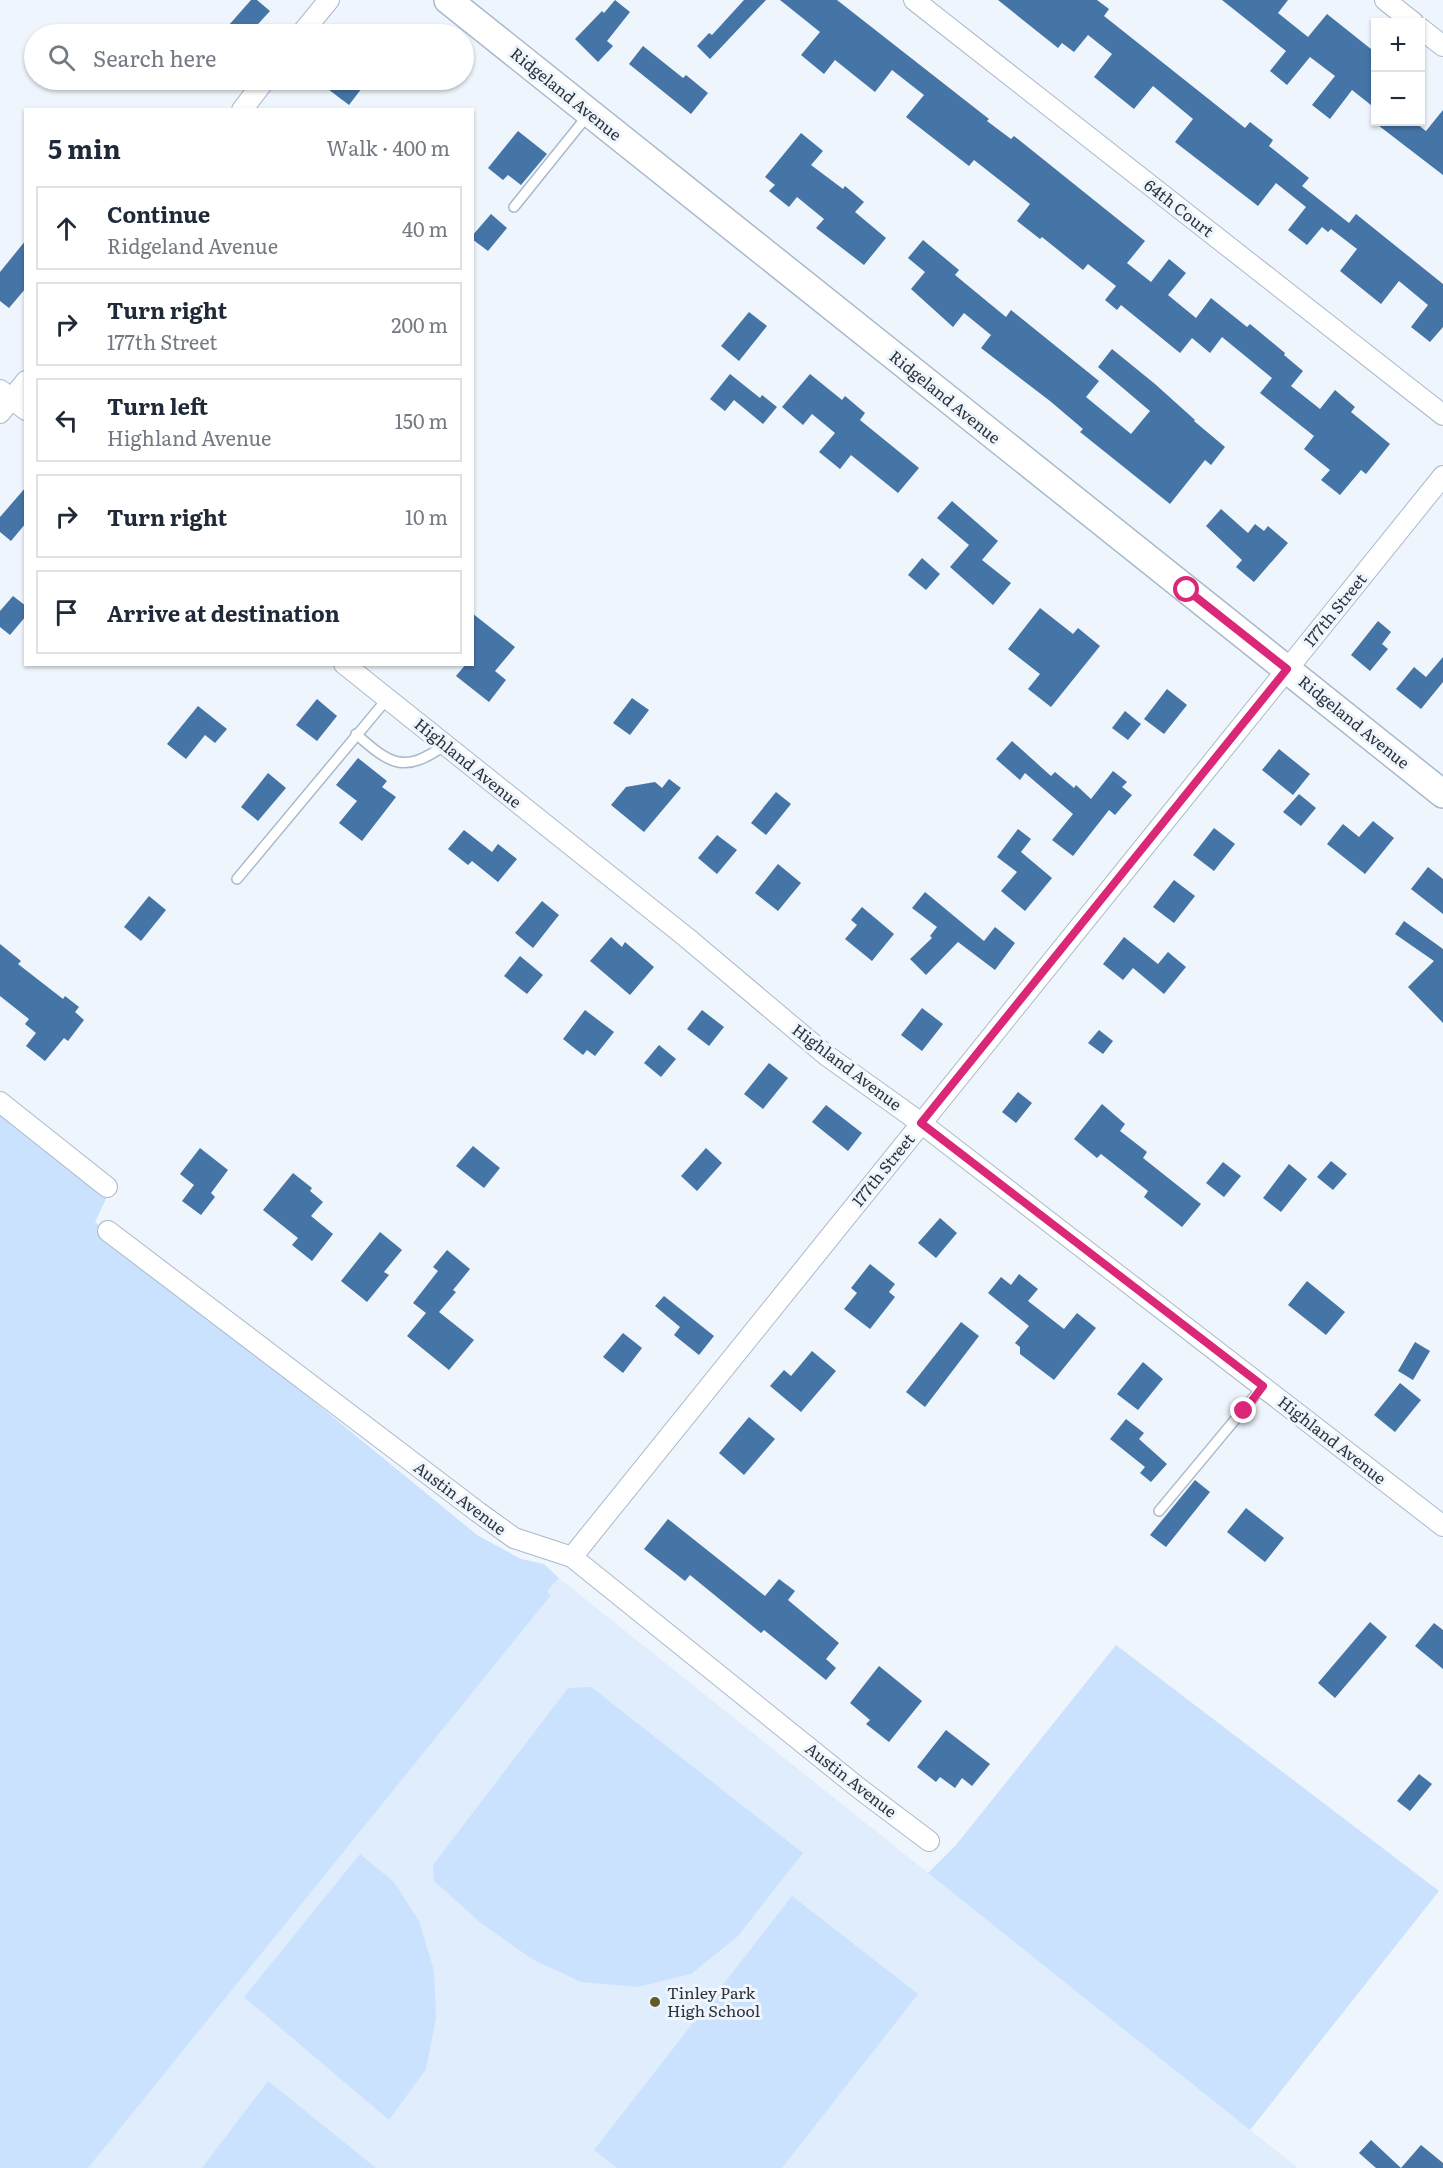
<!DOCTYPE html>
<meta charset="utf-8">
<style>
body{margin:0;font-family:Literata,serif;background:#f6f6f7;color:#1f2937}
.controls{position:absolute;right:18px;top:18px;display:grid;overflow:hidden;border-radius:0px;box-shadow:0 2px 4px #0004}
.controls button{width:54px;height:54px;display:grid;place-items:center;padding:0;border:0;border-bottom:2px solid #e0e1e3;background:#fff;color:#1f2937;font:30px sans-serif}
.stop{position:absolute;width:18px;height:18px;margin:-14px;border:4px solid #db2777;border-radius:50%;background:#fff}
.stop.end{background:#db2777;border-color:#fff;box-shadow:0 2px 6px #0008}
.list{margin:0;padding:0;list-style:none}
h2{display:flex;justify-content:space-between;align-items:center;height:78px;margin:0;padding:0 24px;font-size:26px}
h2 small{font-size:20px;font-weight:400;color:#747a83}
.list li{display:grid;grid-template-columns:39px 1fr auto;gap:18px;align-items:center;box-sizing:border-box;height:84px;margin:0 12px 12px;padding:0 12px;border:2px solid #e0e1e3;border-radius:0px}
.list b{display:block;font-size:22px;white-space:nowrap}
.list p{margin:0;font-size:20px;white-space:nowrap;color:#747a83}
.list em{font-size:20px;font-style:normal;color:#747a83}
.icon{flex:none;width:33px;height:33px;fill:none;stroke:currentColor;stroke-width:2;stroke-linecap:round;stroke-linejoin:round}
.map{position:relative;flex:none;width:1443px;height:2168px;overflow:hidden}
.search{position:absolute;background:#fff;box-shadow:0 2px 4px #0004;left:24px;top:24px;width:450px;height:66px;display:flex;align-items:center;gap:15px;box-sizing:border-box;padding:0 21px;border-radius:33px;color:#747a83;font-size:22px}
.panel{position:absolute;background:#fff;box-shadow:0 2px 4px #0004;left:24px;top:108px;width:450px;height:558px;border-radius:0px}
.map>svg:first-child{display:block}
.built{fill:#e0edfc}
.green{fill:#cae2fd}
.building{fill:#4574a6}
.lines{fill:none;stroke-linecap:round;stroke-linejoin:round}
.lane-casing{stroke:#a9b9cc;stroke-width:12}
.street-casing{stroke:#a9b9cc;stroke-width:22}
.secondary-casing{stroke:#a9b9cc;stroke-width:30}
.lane{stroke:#fff;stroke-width:9}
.street{stroke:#fff;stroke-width:20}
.secondary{stroke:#fff;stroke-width:27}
.route{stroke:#db2777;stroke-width:8}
.poi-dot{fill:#615b27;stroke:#eef5fd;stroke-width:2}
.labels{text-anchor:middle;stroke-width:6;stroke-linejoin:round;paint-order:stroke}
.street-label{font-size:16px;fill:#2d333b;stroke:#eef5fd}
.poi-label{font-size:16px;fill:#2d333b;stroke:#eef5fd;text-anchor:start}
</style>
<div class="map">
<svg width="1443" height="2168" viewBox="0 0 1443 2168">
<rect width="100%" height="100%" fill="#eef5fd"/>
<!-- built -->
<path class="built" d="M559,1578L1250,2130L1298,2168H88Z"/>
<!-- green -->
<g class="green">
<path d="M0,1113L107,1197L95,1222L477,1535L521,1559L544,1564L559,1578L547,1592L551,1595L88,2168H0Z"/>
<path d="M1116,1645L1439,1891L1250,2130L928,1873L956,1845Z"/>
<path d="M591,1687L803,1853L738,1936L691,1974L637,1987L581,1982L532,1959L481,1923L434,1881L433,1865L568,1688Z"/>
<path d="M360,1854L394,1882L419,1921L434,1971L436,2018L426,2069L389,2120L244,1997Z"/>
<path d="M792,1896L918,1994L782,2168H617L594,2150Z"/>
<path d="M268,2081L376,2168H202Z"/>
</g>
<!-- building -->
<g class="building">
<path d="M251,0H257L270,11L249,34H221Z"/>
<path d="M615,0L630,12L607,41L613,46L598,62L575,39L602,11L604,13Z"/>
<path d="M744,0H766L710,59L697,46L709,33L712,35Z"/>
<path d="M780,0H837L989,119L987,121L1011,139L1014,136L1145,241L1127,263L1151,282L1169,259L1186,273L1168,295L1196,318L1211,298L1247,327L1250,324L1285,353L1284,355L1303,371L1291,386L1320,409L1335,390L1355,407L1351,412L1390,444L1366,474L1361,470L1340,495L1321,480L1330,470L1304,449L1314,436L1260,393L1272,378L1222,337L1210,353L1192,338L1180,353L1121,305L1117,310L1105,300L1116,286L1088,264L1083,270L1042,237L1040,239L1017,221L1030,204L974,160L969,166L906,117L924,95L892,70L875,92L835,60L824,74L801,55L820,32Z"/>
<path d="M998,0H1097L1109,9L1104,16L1196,89L1245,128L1250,122L1273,140L1269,146L1309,178L1302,186L1349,223L1356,214L1443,284V327L1430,342L1411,327L1428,305L1399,281L1381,304L1340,271L1357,249L1331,229L1328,232L1322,227L1307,245L1288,230L1306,207L1276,183L1258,206L1175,142L1193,119L1153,86L1134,109L1094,77L1112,54L1088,35L1074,52L1062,43L1058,48Z"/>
<path d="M1222,0H1288L1278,13L1308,37L1327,14L1376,53V109L1352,90L1330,119L1312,105L1335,76L1310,57L1287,85L1270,71L1286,51Z"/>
<path d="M643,46L683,78L686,75L708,93L691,114L629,64Z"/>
<path d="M316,80H368L349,105Z"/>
<path d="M1443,110V175L1374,122H1414L1426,131Z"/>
<path d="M518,131L547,154L521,185L508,175L503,180L488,168Z"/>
<path d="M801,133L823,151L811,165L843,189L845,186L864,202L855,212L886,238L864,265L816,228L824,219L797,197L789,207L769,191L775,185L765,177Z"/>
<path d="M491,214L507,228L488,251L472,239V236Z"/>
<path d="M26,240V288L9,308L0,301V272Z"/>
<path d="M923,240L959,270L955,275L1006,317L1011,310L1099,381L1086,397L1131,434L1150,411L1098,367L1112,349L1155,384L1195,420L1194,421L1225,447L1211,465L1205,460L1170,504L1080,432L1083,429L1050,401L981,348L991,335L964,313L953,327L911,289L925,272L908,258Z"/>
<path d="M749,312L767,326L739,361L721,346Z"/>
<path d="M730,374L760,398L762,395L777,407L763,424L734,400L725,411L710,399Z"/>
<path d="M810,374L842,400L845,396L865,413L860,420L919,468L898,493L851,455L840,469L819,452L835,433L812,414L803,425L782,407Z"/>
<path d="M26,487V523L11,541L0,532V517Z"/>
<path d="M952,501L998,541L982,560L1011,583L993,605L950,567L969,545L937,518Z"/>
<path d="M1221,509L1248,533L1255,524L1264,531L1268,526L1288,543L1254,582L1236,567L1242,560L1206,526Z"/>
<path d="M922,558L940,574L926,590L908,575Z"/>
<path d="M13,596L26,606V616L10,635L0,627V611Z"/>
<path d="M1040,608L1073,634L1078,628L1100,646L1051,707L1028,689L1040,674L1008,649Z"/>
<path d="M472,613L515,647L495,671L506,680L489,702L456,676L466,664H472Z"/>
<path d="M1378,621L1391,632L1382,644L1388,649L1370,671L1351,655Z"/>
<path d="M1443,657V682L1421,709L1396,689L1414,667L1426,677Z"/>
<path d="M1167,689L1187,705L1164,734L1144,719Z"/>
<path d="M632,698L649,710L630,735L613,723Z"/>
<path d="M317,699L337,716L317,741L296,725Z"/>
<path d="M198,706L227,729L215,743L205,735L186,759L167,744Z"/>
<path d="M1125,711L1141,724L1128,740L1112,728Z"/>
<path d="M1012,741L1051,776L1055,772L1074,788L1076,785L1091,799L1113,771L1127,782L1122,787L1132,795L1115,815L1109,810L1073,856L1052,840L1073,814L1025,773L1020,780L996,759Z"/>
<path d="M1279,749L1310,774L1293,795L1262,770Z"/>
<path d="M358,758L387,781L382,787L396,797L362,841L339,823L357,801L336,785Z"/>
<path d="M268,773L286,788L258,821L241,807Z"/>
<path d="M669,779L681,788L644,832L611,805L626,787L655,782L662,788Z"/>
<path d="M776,792L791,804L766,835L751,823Z"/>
<path d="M1299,794L1316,808L1301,826L1283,812Z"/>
<path d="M1373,821L1394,838L1365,874L1327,844L1343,824L1359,837Z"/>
<path d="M1214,828L1235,844L1214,871L1193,855Z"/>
<path d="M1018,829L1031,839L1021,852L1052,878L1025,911L1001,891L1017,872L997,857Z"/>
<path d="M464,830L492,852L498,844L517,859L498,882L472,861L468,865L448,849Z"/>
<path d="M717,835L737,850L717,874L698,858Z"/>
<path d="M778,864L801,883L778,911L755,893Z"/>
<path d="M1428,867L1443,879V914L1411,889Z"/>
<path d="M1174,880L1195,896L1174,923L1153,907Z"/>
<path d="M925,892L984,941L995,927L1015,943L995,970L958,942L926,975L910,959L932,938L930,936L937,927L912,908Z"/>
<path d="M149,896L166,910L141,941L124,927Z"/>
<path d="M542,901L559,915L533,948L515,933Z"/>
<path d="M862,907L894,934L872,961L845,939L857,925L851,920Z"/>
<path d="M1404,921L1443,949V1023L1408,987L1434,961L1395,934Z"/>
<path d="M611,937L622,947L625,942L654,967L630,995L590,961Z"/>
<path d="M1124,937L1158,964L1168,952L1186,967L1164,994L1133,968L1123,980L1103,964Z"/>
<path d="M0,944L21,961L18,964L63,999L65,996L79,1007L75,1012L84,1020L68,1041L64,1038L45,1061L26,1046L36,1033L25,1024L29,1019L0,996Z"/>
<path d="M520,956L543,975L527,994L504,976Z"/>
<path d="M922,1008L943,1024L922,1051L901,1035Z"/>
<path d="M585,1010L614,1032L595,1056L587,1050L583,1055L563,1039Z"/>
<path d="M702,1010L724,1027L709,1046L687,1029Z"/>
<path d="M1099,1030L1113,1041L1103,1054L1088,1043Z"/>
<path d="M659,1045L676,1059L661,1077L644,1063Z"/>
<path d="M769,1063L788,1078L763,1109L744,1094Z"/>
<path d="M1018,1092L1032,1103L1016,1123L1002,1112Z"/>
<path d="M1102,1104L1125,1124L1120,1131L1147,1152L1143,1158L1201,1204L1182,1227L1144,1197L1148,1191L1101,1154L1097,1158L1074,1139Z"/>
<path d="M826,1105L862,1133L848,1151L812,1122Z"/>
<path d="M473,1146L500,1168L484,1188L456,1166Z"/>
<path d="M200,1148L228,1170L211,1193L215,1197L201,1215L182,1201L194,1185L180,1174Z"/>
<path d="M706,1148L722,1163L697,1191L681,1176Z"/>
<path d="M1331,1161L1347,1174L1333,1190L1317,1177Z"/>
<path d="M1223,1162L1241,1176L1224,1197L1206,1183Z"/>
<path d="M1289,1164L1307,1179L1281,1212L1263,1198Z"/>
<path d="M293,1173L312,1188L310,1191L323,1202L311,1216L333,1234L312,1261L292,1245L298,1238L263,1210Z"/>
<path d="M940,1218L957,1233L936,1258L918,1243Z"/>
<path d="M380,1232L402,1250L384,1272L389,1275L367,1302L341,1281Z"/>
<path d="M447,1250L470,1269L453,1290L456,1292L439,1312L474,1340L449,1370L407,1336L426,1313L413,1303L438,1271L433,1267Z"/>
<path d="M870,1264L895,1284L889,1292L895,1297L870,1329L844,1309L857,1293L851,1288Z"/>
<path d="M1019,1274L1038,1289L1028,1301L1064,1329L1077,1313L1096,1328L1054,1380L1020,1354V1347L1015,1343L1029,1326L988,1293L1001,1277L1011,1285Z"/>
<path d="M1307,1281L1345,1312L1326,1335L1288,1305Z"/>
<path d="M664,1296L714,1336L699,1355L674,1335L680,1327L655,1306Z"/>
<path d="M961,1322L979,1336L925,1407L906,1392Z"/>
<path d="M623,1333L642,1348L623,1373L603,1357Z"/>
<path d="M1415,1342L1430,1351L1413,1380L1398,1371Z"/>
<path d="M812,1351L836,1371L801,1412L770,1386L784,1370L791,1376Z"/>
<path d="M1143,1362L1163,1379L1138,1410L1117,1394Z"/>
<path d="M1400,1383L1421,1400L1395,1432L1374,1415Z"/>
<path d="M749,1417L775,1439L744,1475L719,1453Z"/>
<path d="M1126,1419L1144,1433L1139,1439L1167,1464L1151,1482L1140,1473L1145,1467L1110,1439Z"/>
<path d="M1195,1480L1210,1492L1166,1547L1150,1535Z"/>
<path d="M1246,1508L1284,1538L1265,1562L1227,1532Z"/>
<path d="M668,1519L765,1596L779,1579L795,1591L788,1600L839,1643L826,1659L836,1668L826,1680L764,1630L761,1633L690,1575L685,1581L644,1549Z"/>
<path d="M1370,1622L1387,1637L1335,1698L1318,1683Z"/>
<path d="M1434,1623L1443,1630V1669L1415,1646Z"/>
<path d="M879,1666L922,1701L889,1742L866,1724L870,1720L850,1703Z"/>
<path d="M946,1730L990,1764L972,1786L962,1778L955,1788L940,1777L936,1782L917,1767Z"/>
<path d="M1419,1774L1432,1784L1410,1811L1397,1801Z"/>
<path d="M1371,2140L1401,2168H1376L1359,2153Z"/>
<path d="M1421,2145L1443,2163V2168H1401Z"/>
</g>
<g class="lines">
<!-- lane casing -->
<g class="lane-casing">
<g id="lane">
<path d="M514,207L588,115"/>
<path d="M356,734C391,765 404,774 445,745"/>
<path d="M237,879L387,699"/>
<path d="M1159,1511L1263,1386"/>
</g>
</g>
<!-- street casing -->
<g class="street-casing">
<g id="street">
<path d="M914,0L1443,415"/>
<path d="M1385,0L1413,22"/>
<path d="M1420,28L1443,46"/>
<path d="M301,34L329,0"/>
<path d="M242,110L265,80"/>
<path d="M0,390L26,410"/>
<path d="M0,413L26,381"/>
<path d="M344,664L686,937L826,1055L921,1123L1443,1526"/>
<path d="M0,1102L107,1187"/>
<path d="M108,1231L478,1512L514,1538L572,1557L860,1789L929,1841"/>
<path d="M572,1557L1443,476"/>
</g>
</g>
<!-- secondary casing -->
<g class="secondary-casing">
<path id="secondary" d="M448,0L1443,794"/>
</g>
<!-- lane -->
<use href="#lane" class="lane"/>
<!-- street -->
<use href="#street" class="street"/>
<!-- secondary -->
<use href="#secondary" class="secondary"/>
</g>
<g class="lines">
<!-- route -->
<path class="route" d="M1187,590L1287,669L921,1123L1263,1386L1244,1411"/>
</g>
<!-- markers -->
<circle class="poi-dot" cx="655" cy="2002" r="6"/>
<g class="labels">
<!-- street labels -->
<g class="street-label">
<text transform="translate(566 94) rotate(39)" y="6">Ridgeland Avenue</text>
<text transform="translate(1179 208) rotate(38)" y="6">64th Court</text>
<text transform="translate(945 397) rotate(39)" y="6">Ridgeland Avenue</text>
<text transform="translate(1335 610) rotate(-51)" y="6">177th Street</text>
<text transform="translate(1354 722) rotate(39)" y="6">Ridgeland Avenue</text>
<text transform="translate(468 763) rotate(39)" y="6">Highland Avenue</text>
<text transform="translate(847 1067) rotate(37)" y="6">Highland Avenue</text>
<text transform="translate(883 1170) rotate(-51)" y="6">177th Street</text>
<text transform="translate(1332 1440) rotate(38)" y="6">Highland Avenue</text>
<text transform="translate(460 1498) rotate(37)" y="6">Austin Avenue</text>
<text transform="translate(851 1780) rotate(38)" y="6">Austin Avenue</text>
</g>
<!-- poi labels -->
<g class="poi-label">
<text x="667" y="1999">Tinley Park<tspan x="667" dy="18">High School</tspan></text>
</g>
</g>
</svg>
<div class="controls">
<button>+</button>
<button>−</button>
</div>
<div class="stop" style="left:1187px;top:590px"></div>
<div class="stop end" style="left:1244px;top:1411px"></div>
<div class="search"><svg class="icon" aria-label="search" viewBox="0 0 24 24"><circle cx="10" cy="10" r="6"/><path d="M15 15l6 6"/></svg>Search here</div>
<section class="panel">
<h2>5 min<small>Walk · 400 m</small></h2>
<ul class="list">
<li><svg class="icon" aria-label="ahead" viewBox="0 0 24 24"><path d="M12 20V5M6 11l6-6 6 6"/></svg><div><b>Continue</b><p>Ridgeland Avenue</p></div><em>40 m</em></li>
<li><svg class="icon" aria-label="right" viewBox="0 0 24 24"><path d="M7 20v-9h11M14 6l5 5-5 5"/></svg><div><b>Turn right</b><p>177th Street</p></div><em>200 m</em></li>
<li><svg class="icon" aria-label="left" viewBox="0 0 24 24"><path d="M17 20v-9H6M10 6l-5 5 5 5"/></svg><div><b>Turn left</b><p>Highland Avenue</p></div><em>150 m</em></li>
<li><svg class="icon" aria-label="right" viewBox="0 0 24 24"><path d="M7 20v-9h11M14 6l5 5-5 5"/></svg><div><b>Turn right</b></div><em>10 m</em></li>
<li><svg class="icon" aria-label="arrive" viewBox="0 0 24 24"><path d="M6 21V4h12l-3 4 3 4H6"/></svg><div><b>Arrive at destination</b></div></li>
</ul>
</section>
</div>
